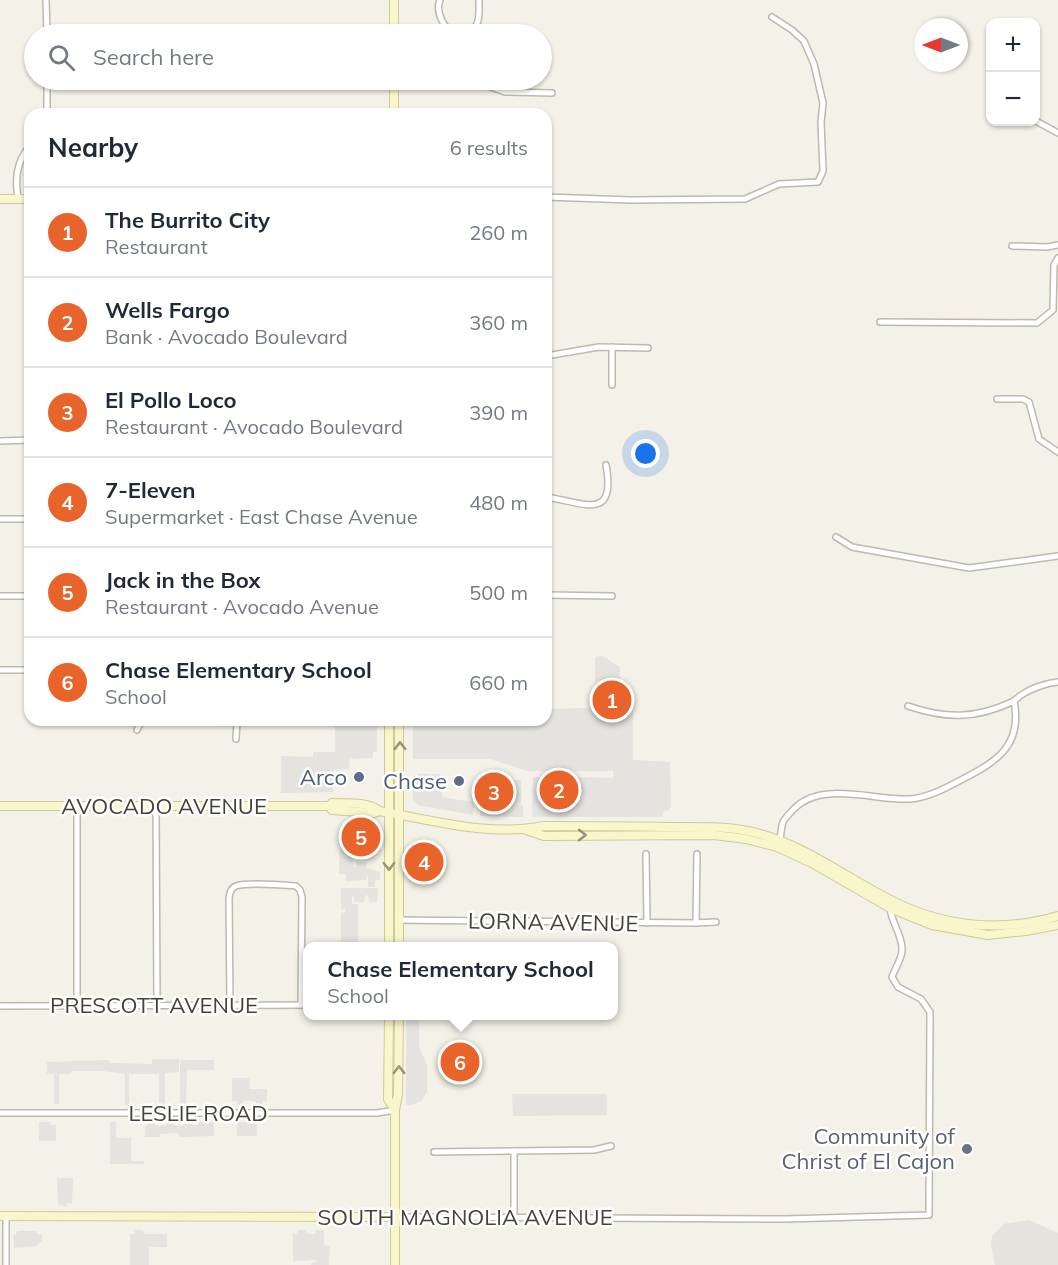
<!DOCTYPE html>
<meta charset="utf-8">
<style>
body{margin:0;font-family:Mulish,sans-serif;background:#f6f6f7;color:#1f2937}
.controls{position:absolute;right:18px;top:18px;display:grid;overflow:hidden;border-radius:12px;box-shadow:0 2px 4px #0004}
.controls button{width:54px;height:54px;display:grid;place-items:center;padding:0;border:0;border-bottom:2px solid #e0e1e3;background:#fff;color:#1f2937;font:30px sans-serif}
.compass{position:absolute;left:914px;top:18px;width:54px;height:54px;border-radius:50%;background:#fff;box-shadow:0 2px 4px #0004;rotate:270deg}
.you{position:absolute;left:646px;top:454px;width:21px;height:21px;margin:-15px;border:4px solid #fff;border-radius:50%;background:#1a73e8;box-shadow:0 0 0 9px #1a73e833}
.badge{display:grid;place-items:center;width:39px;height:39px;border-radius:50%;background:#e8642a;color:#fff;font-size:20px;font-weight:700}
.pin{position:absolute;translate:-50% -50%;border:3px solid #fff;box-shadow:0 2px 6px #0006}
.popup{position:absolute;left:303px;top:942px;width:315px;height:78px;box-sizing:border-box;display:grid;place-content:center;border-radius:12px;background:#fff;filter:drop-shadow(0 2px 4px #0005);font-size:20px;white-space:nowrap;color:#747a83}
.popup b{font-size:22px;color:#1f2937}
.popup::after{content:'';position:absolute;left:50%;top:100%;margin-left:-12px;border:12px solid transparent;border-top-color:#fff}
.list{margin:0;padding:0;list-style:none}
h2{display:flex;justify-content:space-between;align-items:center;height:78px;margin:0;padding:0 24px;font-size:26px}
h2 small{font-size:20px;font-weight:400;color:#747a83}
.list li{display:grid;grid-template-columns:39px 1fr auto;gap:18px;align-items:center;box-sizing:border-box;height:90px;padding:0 24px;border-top:2px solid #e0e1e3}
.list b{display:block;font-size:22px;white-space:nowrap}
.list p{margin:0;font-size:20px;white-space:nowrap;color:#747a83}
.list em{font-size:20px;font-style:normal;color:#747a83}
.icon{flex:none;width:33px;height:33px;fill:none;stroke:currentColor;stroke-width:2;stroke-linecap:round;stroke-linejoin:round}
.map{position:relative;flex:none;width:1058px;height:1265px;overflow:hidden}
.search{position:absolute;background:#fff;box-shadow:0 2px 4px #0004;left:24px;top:24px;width:528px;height:66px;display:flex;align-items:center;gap:15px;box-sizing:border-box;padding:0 21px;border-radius:33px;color:#747a83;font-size:22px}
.panel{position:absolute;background:#fff;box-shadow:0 2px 4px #0004;left:24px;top:108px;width:528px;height:618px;border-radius:18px}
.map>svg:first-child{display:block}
.industrial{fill:#e5e3dd}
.parking{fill:#e4e3e0}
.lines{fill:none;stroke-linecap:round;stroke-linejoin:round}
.street-casing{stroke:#bdbaac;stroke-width:8}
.secondary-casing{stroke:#cfc99b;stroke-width:10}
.street{stroke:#fff;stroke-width:5}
.secondary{stroke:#faf6cb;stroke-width:8}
.oneway{stroke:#97937a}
.service-dot{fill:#5c6f8a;stroke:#fff;stroke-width:2}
.worship-dot{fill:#6b7280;stroke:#fff;stroke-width:2}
.labels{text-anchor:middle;stroke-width:5;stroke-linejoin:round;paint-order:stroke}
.service-label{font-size:22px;fill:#4e5e75;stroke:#fff;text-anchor:end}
.street-label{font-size:22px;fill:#464237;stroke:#fff}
.worship-label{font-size:22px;fill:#5b616d;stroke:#fff;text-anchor:end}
</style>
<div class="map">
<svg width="1058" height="1265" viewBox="0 0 1058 1265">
<rect width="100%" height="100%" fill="#f3f1e8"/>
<!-- industrial -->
<path class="industrial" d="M1029,1220L1058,1233V1265H995L991,1244L992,1236L1003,1224Z"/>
<!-- parking -->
<g class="parking">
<path d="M602,656L620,667V685L595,686V657Z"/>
<path d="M633,707V760L670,762L671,806L669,810L663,812V817H532L533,777H545V805H576L577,777L613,778V771H528L490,759H413V720H546V709Z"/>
<path d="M335,720H377V752H373V758L350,759L349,769L334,770L333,792L281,793V756L313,757V752H335Z"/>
<path d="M418,774H441L442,797L472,802L475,799L473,815L418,805L413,799L412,783L417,779Z"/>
<path d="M502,780H521V803L516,804L523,805V817L480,816L481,805H503Z"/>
<path d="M344,821H351L354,828L352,845L360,846V855L352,856L354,867H356V862H366L367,868L380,872V879L375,881V887H368V875L366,880L346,881V874H339L340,832L345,831Z"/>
<path d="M341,888H378L377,902H369L368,895L365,896L364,902H354V897L352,896V904H358V946H345V944H341V913L345,912V909H341Z"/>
<path d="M406,1016H419V1046L427,1066V1092L421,1101L411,1105H406Z"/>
<path d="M152,1059H179V1072L165,1073V1105H159V1074H129V1105H125V1074L103,1071H73L70,1074H59V1104H54V1074H47V1062L109,1060V1063L152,1064Z"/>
<path d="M180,1060H214V1070H187L186,1105H180Z"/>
<path d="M232,1078H249L250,1089H267V1101H263L262,1104H256L255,1101H244V1105H237V1101H232Z"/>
<path d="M512,1094H607V1115L513,1116Z"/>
<path d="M39,1122H50L51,1125H56V1141H39Z"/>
<path d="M110,1122H116V1138H131V1161H144V1164H110Z"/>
<path d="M148,1122H154L155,1125L160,1126L166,1125L167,1122H174V1125L179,1126L185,1125V1122H192V1125H198L199,1122H214V1136L179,1137V1133L160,1134V1137H145V1126L148,1125Z"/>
<rect x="237" y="1122" width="20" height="14"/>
<path d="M57,1178H73L72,1203H67V1207L58,1204Z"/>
<path d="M135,1230H143L144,1234H167V1247H149V1265H130V1234H135Z"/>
<path d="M298,1230H306V1233L311,1234H315L316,1230H324V1245L330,1246L329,1265H311V1263L316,1262V1260L293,1261V1234H297Z"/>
<path d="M18,1231H37V1234H42V1241L37,1246L14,1248L13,1236Z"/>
</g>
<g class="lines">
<!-- street casing -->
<g class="street-casing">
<g id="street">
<path d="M46,0L47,34"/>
<path d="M440,0C435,12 444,29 455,34"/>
<path d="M467,34C481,27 479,14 479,0"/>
<path d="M47,80V114"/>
<path d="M471,80L505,92L552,93"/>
<path d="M1036,121L1058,133"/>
<path d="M546,197L631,200L745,199L779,184L818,182L823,171L821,122L823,103L814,64L804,41L792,30L772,17"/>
<path d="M18,199C15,179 16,162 30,146"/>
<path d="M1012,246L1047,247L1058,245"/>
<path d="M880,322L1037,323L1053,310L1054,265L1058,258"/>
<path d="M546,356L599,347L648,348"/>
<path d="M612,385V347"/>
<path d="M997,399H1023L1029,402L1039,439L1058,452"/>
<path d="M0,441L30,440"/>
<path d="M546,497C582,502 617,523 606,465"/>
<path d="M0,519H30"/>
<path d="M836,537L852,547L969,568L1058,556"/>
<path d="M546,595L612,596"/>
<path d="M0,596H30"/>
<path d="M0,670H30"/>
<path d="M908,706C946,719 975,719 1012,702C1016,700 1019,696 1023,694C1032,688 1047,683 1058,682"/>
<path d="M137,730L142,720"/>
<path d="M236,739L237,720"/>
<path d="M77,806V1005"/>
<path d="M156,806L157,1005"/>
<path d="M780,840C781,834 781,827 783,822C785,818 789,814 792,811C819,779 874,801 910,799C927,798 946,788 961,780C996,762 1023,746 1014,701"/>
<path d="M646,854L647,923"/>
<path d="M397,920L694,923L716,922"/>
<path d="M696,923L697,854"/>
<path d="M230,1005L229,898C230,892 231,888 236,886C247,882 283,885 296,886L300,890L302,897L301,1005"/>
<path d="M0,1006L307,1005"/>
<path d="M0,1113H377L395,1110"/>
<path d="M514,1151L594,1150L611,1146"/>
<path d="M434,1152L514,1151V1219"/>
<path d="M6,1216V1265"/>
<path d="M395,1217L785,1219L929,1215L930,1012L921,999L898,987L892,977C895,968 902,959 902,950C903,936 891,922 890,908"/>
</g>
</g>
<!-- secondary casing -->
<g class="secondary-casing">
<g id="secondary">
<path d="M394,0V34"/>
<path d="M394,80V114"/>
<path d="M0,199H30"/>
<path d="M389,720V946"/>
<path d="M0,806H329L332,803C345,804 368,801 379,811C433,820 488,837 544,826C585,826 626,826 667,827C694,827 722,826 748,831C806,843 850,882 903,906C953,928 1006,931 1058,916"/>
<path d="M329,806L332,810L374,813L379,811"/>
<path d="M526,830L544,836L714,835L746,839L777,847L812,863L890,908L932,925L988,935L1026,931L1058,925"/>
<path d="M399,946V720"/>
<path d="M389,1016L388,1099L395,1110"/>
<path d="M0,1216L395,1217"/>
<path d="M395,1265V1110L398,1094L399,1016"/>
</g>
</g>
<!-- street -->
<use href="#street" class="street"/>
<!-- secondary -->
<use href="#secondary" class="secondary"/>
</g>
<!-- one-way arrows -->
<defs><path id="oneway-chevron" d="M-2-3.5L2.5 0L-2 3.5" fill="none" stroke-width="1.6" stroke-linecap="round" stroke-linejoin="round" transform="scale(1.5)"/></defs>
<g class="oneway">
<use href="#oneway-chevron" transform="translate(400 746) rotate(-91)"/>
<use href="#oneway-chevron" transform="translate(582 835)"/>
<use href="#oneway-chevron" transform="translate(389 866) rotate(90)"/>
<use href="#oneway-chevron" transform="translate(399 1070) rotate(-90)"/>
</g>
<!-- markers -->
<g class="service-dot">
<circle cx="359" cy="777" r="6"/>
<circle cx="459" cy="781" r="6"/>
</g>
<circle class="worship-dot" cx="967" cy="1149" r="6"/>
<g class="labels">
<!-- service labels -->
<g class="service-label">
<text x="347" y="785">Arco</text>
<text x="447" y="789">Chase</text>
</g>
<!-- street labels -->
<g class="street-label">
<text x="164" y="814">AVOCADO AVENUE</text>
<text transform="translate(553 922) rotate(1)" y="8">LORNA AVENUE</text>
<text x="154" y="1013">PRESCOTT AVENUE</text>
<text x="198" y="1121">LESLIE ROAD</text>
<text x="465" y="1225">SOUTH MAGNOLIA AVENUE</text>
</g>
<!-- worship labels -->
<g class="worship-label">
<text x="955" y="1144">Community of<tspan x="955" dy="25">Christ of El Cajon</tspan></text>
</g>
</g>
</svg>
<div class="controls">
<button>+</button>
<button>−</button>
</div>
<svg class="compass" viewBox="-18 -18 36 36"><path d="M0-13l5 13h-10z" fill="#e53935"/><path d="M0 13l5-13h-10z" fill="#747a83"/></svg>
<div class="you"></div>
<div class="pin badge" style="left:612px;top:700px">1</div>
<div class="pin badge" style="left:559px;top:790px">2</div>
<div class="pin badge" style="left:494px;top:792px">3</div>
<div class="pin badge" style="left:424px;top:862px">4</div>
<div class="pin badge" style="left:361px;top:837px">5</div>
<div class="pin badge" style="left:460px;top:1062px">6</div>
<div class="popup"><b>Chase Elementary School</b>School</div>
<div class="search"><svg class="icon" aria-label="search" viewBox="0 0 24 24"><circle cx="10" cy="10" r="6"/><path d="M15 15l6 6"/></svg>Search here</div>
<section class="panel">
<h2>Nearby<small>6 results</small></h2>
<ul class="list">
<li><span class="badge">1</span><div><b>The Burrito City</b><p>Restaurant</p></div><em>260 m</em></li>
<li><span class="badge">2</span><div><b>Wells Fargo</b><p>Bank · Avocado Boulevard</p></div><em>360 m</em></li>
<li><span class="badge">3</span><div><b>El Pollo Loco</b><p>Restaurant · Avocado Boulevard</p></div><em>390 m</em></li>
<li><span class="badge">4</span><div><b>7-Eleven</b><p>Supermarket · East Chase Avenue</p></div><em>480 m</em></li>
<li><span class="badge">5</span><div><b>Jack in the Box</b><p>Restaurant · Avocado Avenue</p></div><em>500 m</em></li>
<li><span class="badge">6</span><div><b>Chase Elementary School</b><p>School</p></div><em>660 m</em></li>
</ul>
</section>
</div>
